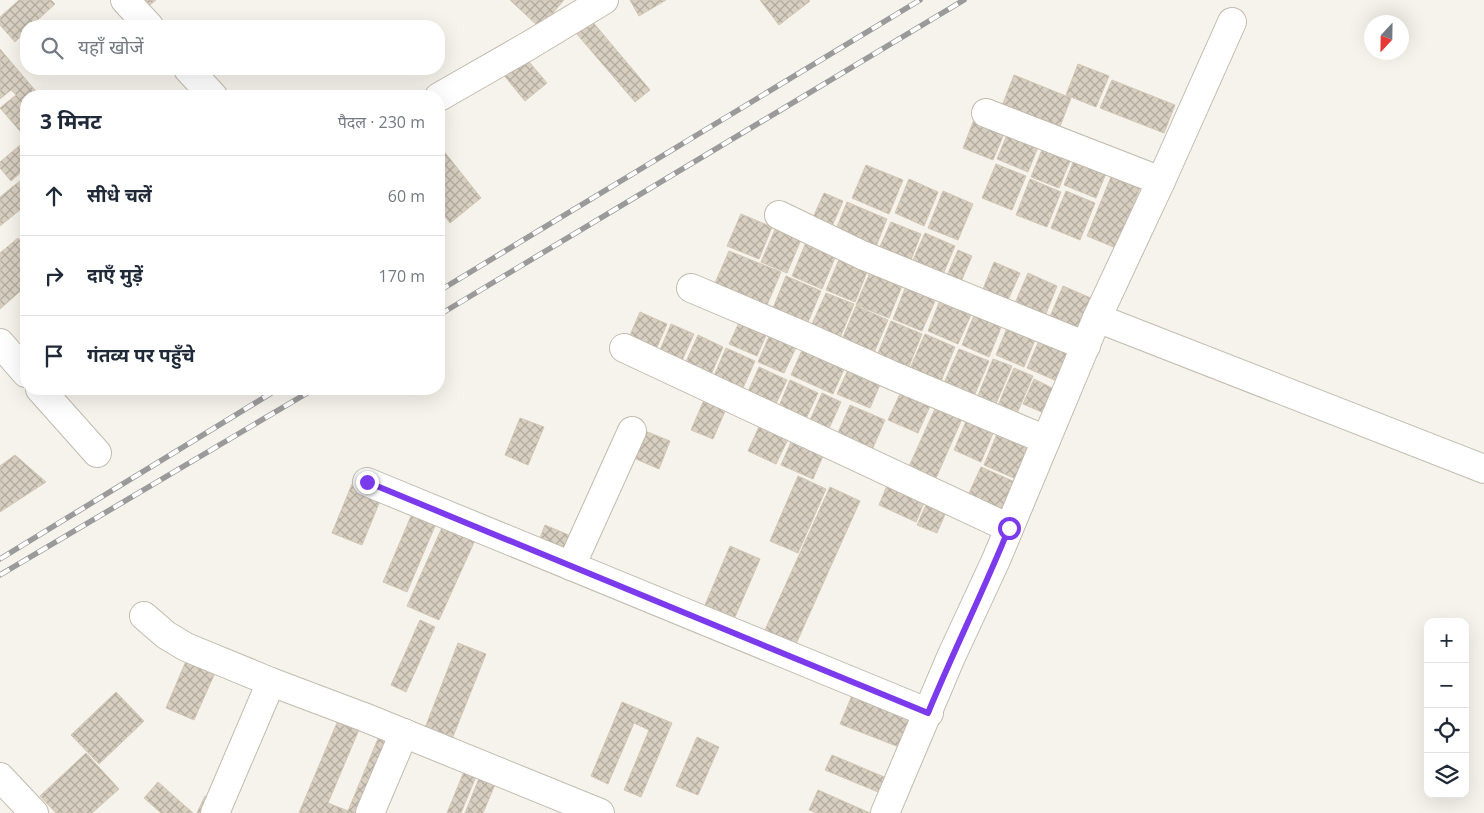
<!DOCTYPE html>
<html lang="hi">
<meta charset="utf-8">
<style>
body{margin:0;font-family:"Open Sans","Noto Sans Devanagari",sans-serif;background:#f6f6f7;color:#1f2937}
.controls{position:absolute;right:15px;bottom:15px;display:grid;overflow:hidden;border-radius:10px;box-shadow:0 5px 20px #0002}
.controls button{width:45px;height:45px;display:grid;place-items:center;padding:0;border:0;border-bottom:1px solid #e0e1e3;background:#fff;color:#1f2937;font:25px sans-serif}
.compass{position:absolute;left:1364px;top:15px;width:45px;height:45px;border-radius:50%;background:#fff;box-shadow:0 5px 20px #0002;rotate:202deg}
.stop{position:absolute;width:15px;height:15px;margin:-11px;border:4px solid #7c3aed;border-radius:50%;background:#fff}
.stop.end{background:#7c3aed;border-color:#fff;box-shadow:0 1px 5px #0008}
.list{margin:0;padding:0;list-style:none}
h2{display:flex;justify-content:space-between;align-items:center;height:65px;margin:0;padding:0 20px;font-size:21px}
h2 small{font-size:16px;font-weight:400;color:#747a83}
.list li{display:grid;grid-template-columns:32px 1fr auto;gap:15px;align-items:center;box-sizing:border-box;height:80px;padding:0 20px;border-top:1px solid #e0e1e3}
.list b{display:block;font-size:19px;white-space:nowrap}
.list em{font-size:16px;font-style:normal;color:#747a83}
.icon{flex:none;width:28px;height:28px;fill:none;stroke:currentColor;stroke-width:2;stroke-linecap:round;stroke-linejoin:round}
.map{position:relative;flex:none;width:1484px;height:813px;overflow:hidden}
.search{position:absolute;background:#fff;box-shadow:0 5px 20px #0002;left:20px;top:20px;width:425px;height:55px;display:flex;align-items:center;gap:12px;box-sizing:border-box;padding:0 18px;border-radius:20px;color:#747a83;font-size:19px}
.panel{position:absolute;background:#fff;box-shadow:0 5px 20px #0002;left:20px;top:90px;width:425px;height:305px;border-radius:20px}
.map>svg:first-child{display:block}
.building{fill:url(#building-cross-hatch);stroke:#d3c7b4}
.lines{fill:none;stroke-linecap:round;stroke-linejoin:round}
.minor-casing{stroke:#c2bbae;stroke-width:30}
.minor{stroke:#fff;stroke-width:28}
.rail-casing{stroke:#9a9a9a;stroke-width:5.5}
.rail{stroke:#fff;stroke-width:4;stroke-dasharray:11;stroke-linecap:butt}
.route{stroke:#7c3aed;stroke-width:6}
</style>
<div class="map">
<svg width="1484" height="813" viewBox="0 0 1484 813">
<defs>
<pattern id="building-cross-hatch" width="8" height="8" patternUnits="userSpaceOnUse" patternTransform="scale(1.25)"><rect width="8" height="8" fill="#d8cfc1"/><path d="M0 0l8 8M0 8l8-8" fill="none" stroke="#b1aa9e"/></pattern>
</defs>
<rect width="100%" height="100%" fill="#f6f3ec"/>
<!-- building -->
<g class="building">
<path d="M19,0H51L55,4L31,26H26V31L15,42L0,25V17Z"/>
<path d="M145,0H156L150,5Z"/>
<path d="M510,0H564L540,28Z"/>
<path d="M630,0H666L639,16Z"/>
<path d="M760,0H809L810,1L779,25Z"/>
<path d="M591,20L650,90L635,102L576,33Z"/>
<path d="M0,49L40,96H26V138L0,108L16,95L11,90L0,99Z"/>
<path d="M524,56L547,83L525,101L502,73Z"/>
<path d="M1078,64L1109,76L1096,107L1066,95Z"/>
<path d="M1014,75L1071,98L1059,129L1002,106Z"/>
<path d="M1112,80L1175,105L1164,133L1100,108Z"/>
<path d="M977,112L1008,124L993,160L963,148Z"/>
<path d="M1011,125L1042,137L1028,172L997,159Z"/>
<path d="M26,140V168L11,181L0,168V162Z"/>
<path d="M1046,140L1074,151L1059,188L1031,177Z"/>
<path d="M439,145L481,198L450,223L439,209Z"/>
<path d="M1077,153L1109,166L1096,198L1064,185Z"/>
<path d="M996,164L1026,176L1012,210L982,198Z"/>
<path d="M866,165L903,180L889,214L852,198Z"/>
<path d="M1115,167L1144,178L1116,248L1087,236Z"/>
<path d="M26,176V205L0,226V197Z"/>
<path d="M909,179L938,192L924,226L895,213Z"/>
<path d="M1030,179L1061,192L1047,227L1016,215Z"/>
<path d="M943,191L973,204L958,240L928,228Z"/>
<path d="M1066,191L1095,203L1080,240L1051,228Z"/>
<path d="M824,193L843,201L829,233L810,224Z"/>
<path d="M847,202L887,219L873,254L833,237Z"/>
<path d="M741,214L772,227L759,259L727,246Z"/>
<path d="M891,222L921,234L909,265L878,251Z"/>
<path d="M777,225L803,235L787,273L761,262Z"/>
<path d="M925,233L955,246L941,279L910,267Z"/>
<path d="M18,238L26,247V286L0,309V253Z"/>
<path d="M807,240L837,253L822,289L792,276Z"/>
<path d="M958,250L972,256L957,291L943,285Z"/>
<path d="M729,251L781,272L767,305L715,283Z"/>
<path d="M841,255L869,267L855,302L826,290Z"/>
<path d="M994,262L1020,273L1008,300L983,289Z"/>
<path d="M872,268L904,281L889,318L856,305Z"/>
<path d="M1028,273L1057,286L1045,316L1015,303Z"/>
<path d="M786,276L821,291L808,322L773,308Z"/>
<path d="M908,281L938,294L922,331L893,319Z"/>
<path d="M1063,286L1093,299L1079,332L1049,319Z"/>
<path d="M826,293L854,304L840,338L811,326Z"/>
<path d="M942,295L974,308L958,344L928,331Z"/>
<path d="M856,306L888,320L873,355L841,342Z"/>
<path d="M977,308L1004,320L989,357L962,345Z"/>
<path d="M640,312L667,324L654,354L627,342Z"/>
<path d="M744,312L771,324L757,356L729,344Z"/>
<path d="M891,321L922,334L907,371L876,358Z"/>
<path d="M1009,323L1037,335L1024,367L996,355Z"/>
<path d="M671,324L694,334L680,365L658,355Z"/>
<path d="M774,325L801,337L784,373L758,362Z"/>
<path d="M925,334L955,347L939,386L908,373Z"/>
<path d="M698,335L723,347L710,377L684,366Z"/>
<path d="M1041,336L1072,349L1059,382L1027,368Z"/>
<path d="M807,339L849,358L833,394L791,375Z"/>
<path d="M726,348L755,361L739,397L710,385Z"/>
<path d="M959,349L989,361L974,396L944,383Z"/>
<path d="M853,359L885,373L870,408L837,394Z"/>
<path d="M993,359L1012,366L995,406L977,398Z"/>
<path d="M759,367L787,380L774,408L746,396Z"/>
<path d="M1014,368L1033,376L1015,418L996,410Z"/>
<path d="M1034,379L1054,389L1044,413L1023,404Z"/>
<path d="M790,380L818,393L804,423L777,411Z"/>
<path d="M905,383L935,395L918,433L888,420Z"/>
<path d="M707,393L729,402L713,439L691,430Z"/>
<path d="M822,393L841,402L827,433L808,425Z"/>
<path d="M939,400L965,412L933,485L906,473Z"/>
<path d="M850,405L885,420L872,450L837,435Z"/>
<path d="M969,414L996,426L981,462L954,450Z"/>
<path d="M520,418L544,427L528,465L505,455Z"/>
<path d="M762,420L791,433L776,464L748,451Z"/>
<path d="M1000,427L1032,441L1016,479L984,465Z"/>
<path d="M640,429L670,441L659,469L629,456Z"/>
<path d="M794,435L826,449L813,479L781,465Z"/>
<path d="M15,455L46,482L0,512V466Z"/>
<path d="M981,467L1015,482L999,517L965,502Z"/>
<path d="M798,476L826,489L798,553L770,541Z"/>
<path d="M891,476L928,493L916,522L879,505Z"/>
<path d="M352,484L382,496L362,545L332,533Z"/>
<path d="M830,487L860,501L796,644L765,630Z"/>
<path d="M930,496L949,505L937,533L917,525Z"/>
<path d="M414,509L438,519L407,592L383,582Z"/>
<path d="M444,523L476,538L439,620L407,606Z"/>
<path d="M545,525L571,536L564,553L538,543Z"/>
<path d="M730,546L760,559L735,617L705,605Z"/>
<path d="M420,620L435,627L406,692L391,685Z"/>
<path d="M458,643L486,654L452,739L425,728Z"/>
<path d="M189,654L218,666L194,720L166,708Z"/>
<path d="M116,692L144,721L99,764L71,735Z"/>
<path d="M853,693L916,718L904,749L840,724Z"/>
<path d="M622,702L672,723L641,797L624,790L649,730L634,723L608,784L591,776Z"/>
<path d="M342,711L363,720L328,803L348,811L382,729L396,736L360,813H299Z"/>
<path d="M697,737L719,747L698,795L676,786Z"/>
<path d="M86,753L119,789L92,813H56L40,796Z"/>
<path d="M832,755L889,779L883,794L825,770Z"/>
<path d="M465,769L477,774L461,813H447Z"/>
<path d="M480,776L496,782L483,813H465Z"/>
<path d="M158,782L193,813H161L144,798Z"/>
<path d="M818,790L870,813H817L809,810Z"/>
<path d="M205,796L215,803L211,813H197Z"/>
</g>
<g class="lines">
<!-- minor casing -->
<g class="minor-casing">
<g id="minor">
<path d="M125,0L149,26"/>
<path d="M188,69L213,96"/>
<path d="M439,97L528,46L604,0"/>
<path d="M986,113L1161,181"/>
<path d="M779,215L862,255L1086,346"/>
<path d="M691,288L804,336L894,376L1046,440"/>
<path d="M1097,318L1484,469"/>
<path d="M0,343L26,373"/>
<path d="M624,348L1009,528"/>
<path d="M40,389L97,453"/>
<path d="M367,482L929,713"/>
<path d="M571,566L632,431"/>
<path d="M144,616L166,635L186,647L271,682L364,717L600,813"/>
<path d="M0,777L34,813"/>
<path d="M215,813L271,682"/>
<path d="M370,813L404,733"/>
<path d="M885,813L951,657L996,560L1097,318L1161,181L1232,22"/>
</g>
</g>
<!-- minor -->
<use href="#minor" class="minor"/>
<!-- rail casing -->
<g class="rail-casing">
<g id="rail">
<path d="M439,291L920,0"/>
<path d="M439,315L964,0"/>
<path d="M0,559L278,389"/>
<path d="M0,575L314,389"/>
</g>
</g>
<!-- rail -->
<use href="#rail" class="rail"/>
</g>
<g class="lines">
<!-- route -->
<path class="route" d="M367,482L928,713C954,650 984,590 1009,528"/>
</g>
</svg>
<div class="controls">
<button>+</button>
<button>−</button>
<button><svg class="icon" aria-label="locate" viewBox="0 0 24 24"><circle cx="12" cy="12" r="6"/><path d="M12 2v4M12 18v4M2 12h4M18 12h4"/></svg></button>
<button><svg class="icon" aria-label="layers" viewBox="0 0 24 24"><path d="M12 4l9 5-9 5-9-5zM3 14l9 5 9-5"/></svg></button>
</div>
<svg class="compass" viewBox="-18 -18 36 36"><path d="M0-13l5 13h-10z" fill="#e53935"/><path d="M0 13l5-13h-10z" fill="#747a83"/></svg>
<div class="stop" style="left:1009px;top:528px"></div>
<div class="stop end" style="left:367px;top:482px"></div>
<div class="search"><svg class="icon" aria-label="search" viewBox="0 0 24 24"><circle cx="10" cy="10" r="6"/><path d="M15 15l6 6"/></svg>यहाँ खोजें</div>
<section class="panel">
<h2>3 मिनट<small>पैदल · 230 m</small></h2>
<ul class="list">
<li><svg class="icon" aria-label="ahead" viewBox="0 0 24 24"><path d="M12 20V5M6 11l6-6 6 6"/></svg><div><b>सीधे चलें</b></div><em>60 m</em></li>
<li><svg class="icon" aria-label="right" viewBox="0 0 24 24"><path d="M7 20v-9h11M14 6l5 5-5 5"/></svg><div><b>दाएँ मुड़ें</b></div><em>170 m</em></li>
<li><svg class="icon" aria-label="arrive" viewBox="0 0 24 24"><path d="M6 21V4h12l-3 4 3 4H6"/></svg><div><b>गंतव्य पर पहुँचे</b></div></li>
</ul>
</section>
</div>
